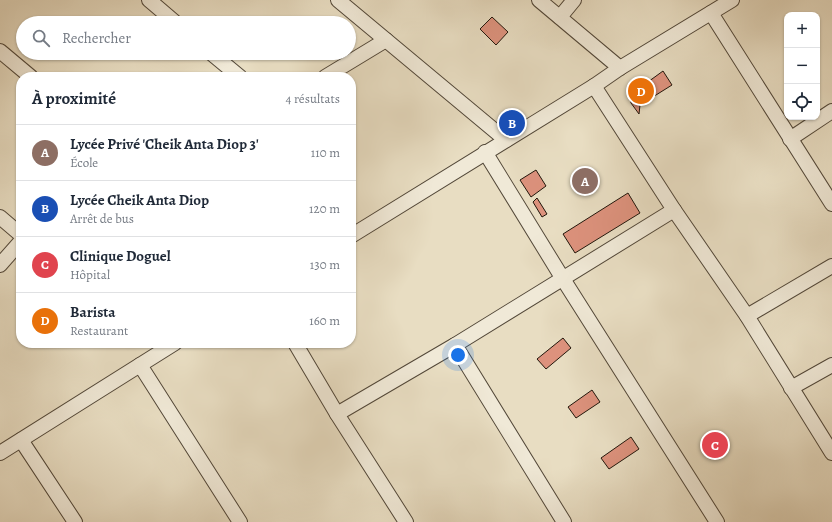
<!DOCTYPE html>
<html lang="fr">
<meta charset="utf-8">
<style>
body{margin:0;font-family:Alegreya,serif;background:#f2f2f3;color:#1f2937}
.controls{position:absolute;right:12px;top:12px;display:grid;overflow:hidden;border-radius:8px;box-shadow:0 1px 3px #0004}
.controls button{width:36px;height:36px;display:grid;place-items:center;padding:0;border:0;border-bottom:1px solid #e0e1e3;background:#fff;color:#1f2937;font:20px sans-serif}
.you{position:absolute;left:458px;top:355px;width:14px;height:14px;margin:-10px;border:3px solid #fff;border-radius:50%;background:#1a73e8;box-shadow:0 0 0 6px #1a73e833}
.badge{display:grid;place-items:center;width:26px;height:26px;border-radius:50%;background:#8f2418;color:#fff;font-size:13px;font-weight:700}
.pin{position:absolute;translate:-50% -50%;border:2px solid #fff;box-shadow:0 1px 4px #0006}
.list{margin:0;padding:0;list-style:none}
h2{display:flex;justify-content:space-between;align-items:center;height:52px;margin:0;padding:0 16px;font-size:17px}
h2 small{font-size:13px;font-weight:400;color:#747a83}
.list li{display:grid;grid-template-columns:26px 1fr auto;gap:12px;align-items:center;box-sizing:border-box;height:56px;padding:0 16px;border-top:1px solid #e0e1e3}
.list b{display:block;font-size:15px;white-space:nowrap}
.list p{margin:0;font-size:13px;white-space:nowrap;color:#747a83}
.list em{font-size:13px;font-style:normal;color:#747a83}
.icon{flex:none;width:22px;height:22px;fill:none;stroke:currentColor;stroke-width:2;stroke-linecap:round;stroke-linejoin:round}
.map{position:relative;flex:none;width:832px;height:522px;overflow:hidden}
.search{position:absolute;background:#fff;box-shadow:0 1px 3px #0004;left:16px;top:16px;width:340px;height:44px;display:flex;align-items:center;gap:10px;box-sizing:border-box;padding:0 14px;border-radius:22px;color:#747a83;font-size:15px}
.panel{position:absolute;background:#fff;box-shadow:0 1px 3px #0004;left:16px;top:72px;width:340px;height:276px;border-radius:16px}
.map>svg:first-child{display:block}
.building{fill:#dd927d;stroke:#21160b}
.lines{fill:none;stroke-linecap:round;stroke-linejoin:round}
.minor-casing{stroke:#534839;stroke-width:16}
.minor{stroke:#f0e9d7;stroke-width:14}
</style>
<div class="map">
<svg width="832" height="522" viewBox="0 0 832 522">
<rect width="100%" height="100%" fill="#e8ddc2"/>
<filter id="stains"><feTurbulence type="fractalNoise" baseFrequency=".005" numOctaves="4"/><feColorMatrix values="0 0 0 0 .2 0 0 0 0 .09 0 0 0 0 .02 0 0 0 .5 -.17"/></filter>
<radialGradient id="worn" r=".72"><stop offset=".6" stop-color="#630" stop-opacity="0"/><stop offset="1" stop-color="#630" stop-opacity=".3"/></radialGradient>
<!-- building -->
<g class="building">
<path d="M492,17L508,32L496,45L480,29Z"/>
<path d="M663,71L672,85L640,105L639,114L631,103L630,95Z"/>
<path d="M536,170L546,186L531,197L520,180Z"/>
<path d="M628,193L640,213L575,253L563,234Z"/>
<path d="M537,198L547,214L542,217L533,202Z"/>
<path d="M563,338L571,348L546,369L537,359Z"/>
<path d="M592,390L600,402L576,418L568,407Z"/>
<path d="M631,437L639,449L609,469L601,458Z"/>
</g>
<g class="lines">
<!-- minor casing -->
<g class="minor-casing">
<g id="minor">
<path d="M149,0L176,23"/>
<path d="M338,0L506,140"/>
<path d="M539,0L620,68"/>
<path d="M711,13L832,204"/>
<path d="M560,17L574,0"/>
<path d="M0,51L31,77"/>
<path d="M211,53L240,77"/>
<path d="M325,77L386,40"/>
<path d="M594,86L674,210L747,316L832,453"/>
<path d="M790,139L832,111"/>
<path d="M485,152L563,279L717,522"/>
<path d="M0,217L21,235"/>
<path d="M351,236L594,86L620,68L732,0"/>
<path d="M0,265L21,241"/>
<path d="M747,316L832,266"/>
<path d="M295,343L337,414L406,522"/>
<path d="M455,345L564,522"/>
<path d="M140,365L240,522"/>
<path d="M791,388L832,365"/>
<path d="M337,414L455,345L674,210"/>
<path d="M21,440L75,522"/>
<path d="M0,453L175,343"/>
</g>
</g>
<!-- minor -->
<use href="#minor" class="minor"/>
</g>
<rect width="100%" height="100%" filter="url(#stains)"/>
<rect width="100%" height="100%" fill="url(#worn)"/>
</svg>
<div class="controls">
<button>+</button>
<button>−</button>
<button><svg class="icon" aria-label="locate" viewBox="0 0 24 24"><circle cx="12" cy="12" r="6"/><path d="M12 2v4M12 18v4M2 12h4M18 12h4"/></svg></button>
</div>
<div class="you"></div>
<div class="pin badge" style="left:585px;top:181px;background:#8d6e63">A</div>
<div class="pin badge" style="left:512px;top:123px;background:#1a4fb4">B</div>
<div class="pin badge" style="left:715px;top:445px;background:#e0444e">C</div>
<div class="pin badge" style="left:641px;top:91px;background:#e8710a">D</div>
<div class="search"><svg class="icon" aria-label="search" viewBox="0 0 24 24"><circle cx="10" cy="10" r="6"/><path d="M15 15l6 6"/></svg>Rechercher</div>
<section class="panel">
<h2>À proximité<small>4 résultats</small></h2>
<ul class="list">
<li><span class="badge" style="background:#8d6e63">A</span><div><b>Lycée Privé 'Cheik Anta Diop 3'</b><p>École</p></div><em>110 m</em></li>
<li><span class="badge" style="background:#1a4fb4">B</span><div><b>Lycée Cheik Anta Diop</b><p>Arrêt de bus</p></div><em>120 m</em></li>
<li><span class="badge" style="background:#e0444e">C</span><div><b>Clinique Doguel</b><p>Hôpital</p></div><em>130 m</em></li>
<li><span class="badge" style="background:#e8710a">D</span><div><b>Barista</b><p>Restaurant</p></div><em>160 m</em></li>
</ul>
</section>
</div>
